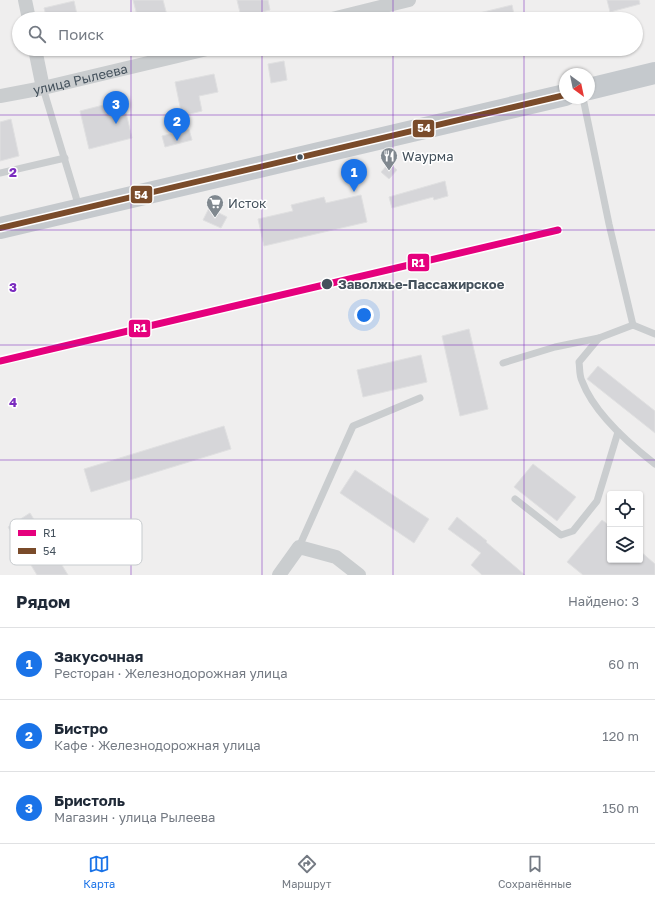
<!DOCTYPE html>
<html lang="ru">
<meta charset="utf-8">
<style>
body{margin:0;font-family:"Golos Text",sans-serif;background:#f6f6f7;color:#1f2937}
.controls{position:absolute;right:12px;bottom:12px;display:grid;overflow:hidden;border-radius:4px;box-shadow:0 1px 3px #0004}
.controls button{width:36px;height:36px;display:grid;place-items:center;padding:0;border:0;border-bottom:1px solid #e0e1e3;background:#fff;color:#1f2937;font:20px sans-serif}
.compass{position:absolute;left:559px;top:68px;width:36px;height:36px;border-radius:50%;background:#fff;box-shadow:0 1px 3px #0004;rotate:147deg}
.you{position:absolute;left:364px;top:315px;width:14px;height:14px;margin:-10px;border:3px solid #fff;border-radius:50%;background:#1a73e8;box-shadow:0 0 0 6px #1a73e833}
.badge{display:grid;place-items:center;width:26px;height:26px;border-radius:50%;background:#1a73e8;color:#fff;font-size:13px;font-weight:700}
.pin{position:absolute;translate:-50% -33px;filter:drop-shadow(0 1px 2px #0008)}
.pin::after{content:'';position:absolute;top:21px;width:14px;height:12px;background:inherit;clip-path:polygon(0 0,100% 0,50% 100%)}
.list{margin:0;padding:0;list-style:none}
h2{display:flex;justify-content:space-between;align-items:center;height:52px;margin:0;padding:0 16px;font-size:17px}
h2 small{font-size:13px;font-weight:400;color:#747a83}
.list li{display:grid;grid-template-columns:26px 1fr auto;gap:12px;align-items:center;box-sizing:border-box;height:72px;padding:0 16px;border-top:1px solid #e0e1e3}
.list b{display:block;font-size:15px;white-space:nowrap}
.list p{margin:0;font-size:13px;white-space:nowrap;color:#747a83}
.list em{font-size:13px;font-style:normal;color:#747a83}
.icon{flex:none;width:22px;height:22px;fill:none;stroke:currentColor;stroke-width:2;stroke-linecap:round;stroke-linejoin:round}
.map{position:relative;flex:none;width:655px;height:575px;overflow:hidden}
.search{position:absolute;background:#fff;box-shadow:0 1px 3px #0004;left:12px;right:12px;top:12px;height:44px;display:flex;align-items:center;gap:10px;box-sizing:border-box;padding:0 14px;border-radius:22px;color:#747a83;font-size:15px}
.sheet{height:268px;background:#fff}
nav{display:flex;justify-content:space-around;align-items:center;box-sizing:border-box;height:56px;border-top:1px solid #e0e1e3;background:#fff;font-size:11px;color:#747a83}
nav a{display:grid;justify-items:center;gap:2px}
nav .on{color:#1a73e8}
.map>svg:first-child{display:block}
.building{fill:#d6d6d9;stroke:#e0e0e1}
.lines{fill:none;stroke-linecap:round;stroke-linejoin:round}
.lane{stroke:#cacdcf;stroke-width:7}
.street{stroke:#cacdcf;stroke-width:14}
.primary{stroke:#c5c9cd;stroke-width:22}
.rail-casing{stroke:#c4c6c9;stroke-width:4.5}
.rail{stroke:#fff;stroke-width:3;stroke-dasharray:9;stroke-linecap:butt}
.bus-1-casing{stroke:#fff;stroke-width:9}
.bus-1{stroke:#7a4b2a;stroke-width:6}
.rail-1-casing{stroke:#fff;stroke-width:10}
.rail-1{stroke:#e5007d;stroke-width:7}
.grid{fill:none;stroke:#7b2cbf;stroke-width:1;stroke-opacity:0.55}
.bus-dot{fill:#44515c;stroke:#fff;stroke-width:1.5}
.labels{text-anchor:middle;stroke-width:3;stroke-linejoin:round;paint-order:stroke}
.street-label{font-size:13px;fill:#44515c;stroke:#fff}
.poi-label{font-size:13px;fill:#44515c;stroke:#fff;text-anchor:start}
.stop-label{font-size:13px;font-weight:bold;fill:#44515c;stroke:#fff;text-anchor:start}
.key{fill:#fff;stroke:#c7cbce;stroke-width:1}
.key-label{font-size:11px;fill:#44515c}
.grid-label{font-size:13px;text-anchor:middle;font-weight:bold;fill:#7b2cbf;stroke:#fff;stroke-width:3;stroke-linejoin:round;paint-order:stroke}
.line-badge{stroke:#fff;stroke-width:1.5}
.badge-label{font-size:11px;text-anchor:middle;font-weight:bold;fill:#fff}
</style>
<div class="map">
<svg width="655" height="575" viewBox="0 0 655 575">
<rect width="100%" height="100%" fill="#efeeee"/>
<!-- building -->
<g class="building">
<path d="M133,0H163L168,19H138Z"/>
<path d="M237,0H268L270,10L241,17Z"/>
<path d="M607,0H639L640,4L610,12Z"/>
<path d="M74,1L78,19H47L44,8Z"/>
<path d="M512,5L515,19H471V15Z"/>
<path d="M284,61L287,80L271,83L268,64Z"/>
<path d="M214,74L218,92L199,96L202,111L182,116L175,82Z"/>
<path d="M123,100L132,138L89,149L80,111Z"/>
<path d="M11,119L19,156L0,161V122Z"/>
<path d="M189,129L192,140L165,147L162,136Z"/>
<path d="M389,163L397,170L389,179L381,172Z"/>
<path d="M445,181L448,196L434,200L433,197L392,208L389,197Z"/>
<path d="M361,195L367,222L264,246L258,219L293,211L291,205L324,197L326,203Z"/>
<path d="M209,208L227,217L221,228L203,220Z"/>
<path d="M469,329L488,409L460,416L442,336Z"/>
<path d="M421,355L427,382L363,397L357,370Z"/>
<path d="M598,366L655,411V433L587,379Z"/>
<path d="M224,426L231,449L91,492L84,469Z"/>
<path d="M533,464L576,497L557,521L514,487Z"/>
<path d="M355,470L429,519L414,543L340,493Z"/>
<path d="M30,513L68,575H37L8,527Z"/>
<path d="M457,517L487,541L486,542L525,575H482L471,565L481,553L448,529Z"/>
<path d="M602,520L610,526V560H640V551L655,564V575H583L567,562Z"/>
</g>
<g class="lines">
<!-- lane -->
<g class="lane">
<path d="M43,88L79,207"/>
<path d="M583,98L609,224L633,325"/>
<path d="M0,173L65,158"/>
<path d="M655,334L633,325L599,338L579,362C580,368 579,375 582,381C594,413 628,443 655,464"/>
<path d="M503,363L555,347L599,338"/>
<path d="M515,499L561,535L573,531L597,501L618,432"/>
<path d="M299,547L353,426L420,398"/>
</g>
<!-- street -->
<g class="street">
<path d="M25,0L29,19"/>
<path d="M332,19L409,0"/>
<path d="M35,49L43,88"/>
<path id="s1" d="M0,96L43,88L207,49"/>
<path d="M279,575L299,547L336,557L359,575"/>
</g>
<!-- primary -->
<g class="primary">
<path d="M589,89L655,73"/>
<path d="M0,228L565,95"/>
</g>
<!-- rail casing -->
<g class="rail-casing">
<path id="rail" d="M327,284L558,230"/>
</g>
<!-- rail -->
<use href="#rail" class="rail"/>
<!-- bus-1 casing -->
<g class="bus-1-casing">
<path id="bus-1" d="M0,228L565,95"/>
</g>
<!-- bus-1 -->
<use href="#bus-1" class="bus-1"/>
<!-- rail-1 casing -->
<g class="rail-1-casing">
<path id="rail-1" d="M0,361L558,230"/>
</g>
<!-- rail-1 -->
<use href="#rail-1" class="rail-1"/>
</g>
<!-- grid -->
<path class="grid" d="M131,0V19M262,0V19M393,0V19M524,0V19M131,49V575M262,49V575M393,49V575M524,49V575M0,115H655M0,230H655M0,345H655M0,460H655"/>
<!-- icons -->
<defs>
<g id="restaurant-pin" transform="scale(0.9)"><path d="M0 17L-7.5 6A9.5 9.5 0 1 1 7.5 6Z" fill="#80888f" stroke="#fff"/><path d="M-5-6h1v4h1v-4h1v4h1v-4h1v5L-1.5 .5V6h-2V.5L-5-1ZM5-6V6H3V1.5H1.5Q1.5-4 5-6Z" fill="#fff"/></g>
<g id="supermarket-pin" transform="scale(0.9)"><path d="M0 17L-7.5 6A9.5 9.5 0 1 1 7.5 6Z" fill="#80888f" stroke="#fff"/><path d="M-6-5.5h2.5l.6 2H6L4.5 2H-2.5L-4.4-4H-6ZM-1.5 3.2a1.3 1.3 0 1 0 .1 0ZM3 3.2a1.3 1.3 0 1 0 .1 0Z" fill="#fff"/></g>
</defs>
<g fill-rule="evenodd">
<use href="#restaurant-pin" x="389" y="156"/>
<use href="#supermarket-pin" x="215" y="203"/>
</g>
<!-- markers -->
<g class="bus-dot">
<circle cx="300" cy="157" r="3.5"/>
<circle cx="327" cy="284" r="6"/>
</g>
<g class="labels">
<!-- street labels -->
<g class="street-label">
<text dy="5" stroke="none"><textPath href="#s1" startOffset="82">улица Рылеева</textPath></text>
</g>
<!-- poi labels -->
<g class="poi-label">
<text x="402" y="161">Wаурма</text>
<text x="228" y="208">Исток</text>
</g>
<!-- stop labels -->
<g class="stop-label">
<text x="338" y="289">Заволжье-Пассажирское</text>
</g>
</g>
<!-- legend -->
<rect x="10" y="519" width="132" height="46" rx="6" class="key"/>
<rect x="18" y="530" width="18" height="6" fill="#e5007d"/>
<rect x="18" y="548" width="18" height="6" fill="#7a4b2a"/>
<g class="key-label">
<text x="43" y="537">R1</text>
<text x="43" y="555">54</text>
</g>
<g class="grid-label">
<text x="13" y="177">2</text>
<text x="13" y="292">3</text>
<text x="13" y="407">4</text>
</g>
<g class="line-badge">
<rect x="412" y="119" width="23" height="19" rx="4" fill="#7a4b2a"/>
<rect x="130" y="185" width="23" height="19" rx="4" fill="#7a4b2a"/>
<rect x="407" y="253" width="23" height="19" rx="4" fill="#e5007d"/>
<rect x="128" y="319" width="23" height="19" rx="4" fill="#e5007d"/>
</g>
<g class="badge-label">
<text x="424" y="132">54</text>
<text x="141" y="199">54</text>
<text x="418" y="267">R1</text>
<text x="140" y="332">R1</text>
</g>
</svg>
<div class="controls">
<button><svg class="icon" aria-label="locate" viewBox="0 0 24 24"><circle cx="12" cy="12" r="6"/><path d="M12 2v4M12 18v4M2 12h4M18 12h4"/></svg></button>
<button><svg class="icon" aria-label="layers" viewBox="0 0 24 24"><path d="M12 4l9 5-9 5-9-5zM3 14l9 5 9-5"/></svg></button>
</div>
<svg class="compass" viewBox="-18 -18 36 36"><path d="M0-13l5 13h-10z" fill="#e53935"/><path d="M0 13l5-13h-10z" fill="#747a83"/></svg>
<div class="you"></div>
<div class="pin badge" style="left:354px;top:192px">1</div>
<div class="pin badge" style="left:177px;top:141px">2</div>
<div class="pin badge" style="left:116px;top:124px">3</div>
<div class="search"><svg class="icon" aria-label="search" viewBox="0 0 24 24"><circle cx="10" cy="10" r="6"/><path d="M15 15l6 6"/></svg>Поиск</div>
</div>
<section class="sheet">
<h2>Рядом<small>Найдено: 3</small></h2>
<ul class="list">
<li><span class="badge">1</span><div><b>Закусочная</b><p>Ресторан · Железнодорожная улица</p></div><em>60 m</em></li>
<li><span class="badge">2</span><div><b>Бистро</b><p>Кафе · Железнодорожная улица</p></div><em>120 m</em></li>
<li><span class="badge">3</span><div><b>Бристоль</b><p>Магазин · улица Рылеева</p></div><em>150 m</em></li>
</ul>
</section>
<nav>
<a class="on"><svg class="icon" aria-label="map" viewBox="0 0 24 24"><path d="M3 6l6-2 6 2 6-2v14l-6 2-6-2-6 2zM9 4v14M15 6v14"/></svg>Карта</a>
<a><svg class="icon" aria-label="directions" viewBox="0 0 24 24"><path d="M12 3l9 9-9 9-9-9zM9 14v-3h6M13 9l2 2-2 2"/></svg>Маршрут</a>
<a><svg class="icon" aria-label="saved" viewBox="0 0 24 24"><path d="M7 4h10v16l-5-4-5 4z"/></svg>Сохранённые</a>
</nav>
